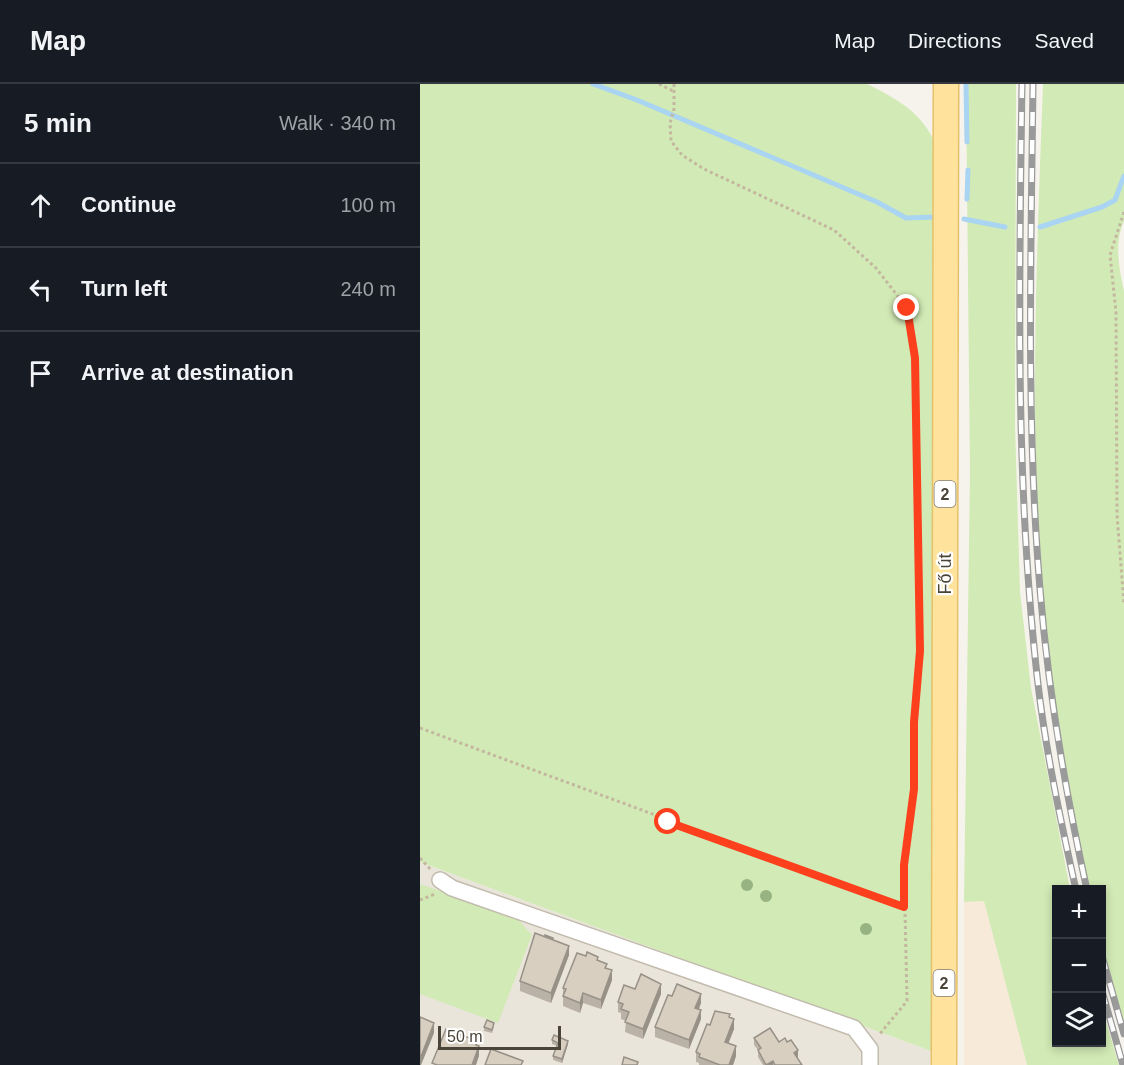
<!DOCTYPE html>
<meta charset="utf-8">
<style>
body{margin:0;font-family:Arial,sans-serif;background:#20242c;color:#f1f3f6}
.controls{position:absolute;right:18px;bottom:18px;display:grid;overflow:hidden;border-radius:0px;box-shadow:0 3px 9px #0003}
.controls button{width:54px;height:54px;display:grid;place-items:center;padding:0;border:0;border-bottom:2px solid #363941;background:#171b24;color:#f1f3f6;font:30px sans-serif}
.scale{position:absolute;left:18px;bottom:15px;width:123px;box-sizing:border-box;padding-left:6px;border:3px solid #4b4439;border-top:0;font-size:16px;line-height:21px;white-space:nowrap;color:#4b4439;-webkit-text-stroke:4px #fff;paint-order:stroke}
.stop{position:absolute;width:18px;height:18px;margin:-14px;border:4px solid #fc3f1d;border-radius:50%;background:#fff}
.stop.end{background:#fc3f1d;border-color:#fff;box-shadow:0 2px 6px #0008}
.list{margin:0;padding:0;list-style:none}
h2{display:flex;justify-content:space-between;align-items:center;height:78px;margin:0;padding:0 24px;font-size:26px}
h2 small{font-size:20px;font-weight:400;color:#9ea1a6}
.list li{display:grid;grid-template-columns:39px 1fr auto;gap:18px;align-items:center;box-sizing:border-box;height:84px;padding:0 24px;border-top:2px solid #363941}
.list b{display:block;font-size:22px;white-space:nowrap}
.list em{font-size:20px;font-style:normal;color:#9ea1a6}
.icon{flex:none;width:33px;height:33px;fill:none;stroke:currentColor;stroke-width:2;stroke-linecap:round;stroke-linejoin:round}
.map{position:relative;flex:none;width:704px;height:981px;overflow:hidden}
header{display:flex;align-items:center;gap:36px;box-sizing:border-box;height:84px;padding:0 30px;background:#171b24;border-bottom:2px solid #363941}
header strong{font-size:28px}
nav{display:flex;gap:33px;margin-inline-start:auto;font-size:21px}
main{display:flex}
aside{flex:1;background:#171b24}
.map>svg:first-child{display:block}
.residential{fill:#eae5da}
.commercial{fill:#f7ead8}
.green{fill:#d2eab5}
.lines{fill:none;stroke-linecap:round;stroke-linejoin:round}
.stream{stroke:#a9d4f2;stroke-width:5}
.minor-casing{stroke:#c2bbae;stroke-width:18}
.primary-casing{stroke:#e6c16a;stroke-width:27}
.path{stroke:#c4b79f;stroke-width:3;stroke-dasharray:3 3;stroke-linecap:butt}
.minor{stroke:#fff;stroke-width:15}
.primary{stroke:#ffe39c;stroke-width:24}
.rail-casing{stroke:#9a9a9a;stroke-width:7}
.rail{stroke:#fff;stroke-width:4.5;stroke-dasharray:14;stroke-linecap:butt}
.tree{fill:#97b381}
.wall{fill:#bab2a6}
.shaded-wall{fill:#979187}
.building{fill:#d8cfc1;stroke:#979187;stroke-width:1.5}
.route{stroke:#fc3f1d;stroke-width:8}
.labels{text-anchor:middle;stroke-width:4.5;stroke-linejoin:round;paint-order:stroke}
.shield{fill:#fff;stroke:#817c74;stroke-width:1.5}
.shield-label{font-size:16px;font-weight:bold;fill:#4b4439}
.street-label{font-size:18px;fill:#4b4439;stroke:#fff}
</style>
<header>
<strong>Map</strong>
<nav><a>Map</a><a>Directions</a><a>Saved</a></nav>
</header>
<main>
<aside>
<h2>5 min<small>Walk · 340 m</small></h2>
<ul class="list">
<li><svg class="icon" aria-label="ahead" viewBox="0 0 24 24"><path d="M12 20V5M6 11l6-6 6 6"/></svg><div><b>Continue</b></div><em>100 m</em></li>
<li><svg class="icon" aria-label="left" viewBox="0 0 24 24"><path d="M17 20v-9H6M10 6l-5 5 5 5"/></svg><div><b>Turn left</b></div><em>240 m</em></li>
<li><svg class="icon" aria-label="arrive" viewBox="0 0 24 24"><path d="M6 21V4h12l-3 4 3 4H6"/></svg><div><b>Arrive at destination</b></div></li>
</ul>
</aside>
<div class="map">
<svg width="704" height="981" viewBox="0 0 704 981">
<rect width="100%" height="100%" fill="#f6f3ec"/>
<!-- residential -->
<path class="residential" d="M0,778L511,967L510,981H0Z"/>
<!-- commercial -->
<path class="commercial" d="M564,817L607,981H544V818Z"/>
<!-- green -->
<g class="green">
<path d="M0,0H447C477,15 502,28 516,61L518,218L511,967L0,778Z"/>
<path d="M546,0H596L595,341L600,508L611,604L650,805L636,806V958H682V924L699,981H607L564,817L544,818L550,389Z"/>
<path d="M623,0H704V137C694,159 699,185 704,207V941L682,861V806L669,805C647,707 630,606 622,505C609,337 617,168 623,0Z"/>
<path d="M0,800L96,833L112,851L78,939L0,910Z"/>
</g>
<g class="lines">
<!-- stream -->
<g class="stream">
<path d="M173,0L217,16L457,118L486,134L515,133"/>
<path d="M546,0L547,58"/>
<path d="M547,115L548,86"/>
<path d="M544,135L585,143"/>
<path d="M620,143L682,123L695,116L704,92"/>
</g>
<!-- minor casing -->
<g class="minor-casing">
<path id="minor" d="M20,796L32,804L434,944L450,965V981"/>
</g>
<!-- primary casing -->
<g class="primary-casing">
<path id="primary" d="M524,981L526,0"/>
</g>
<!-- path -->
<g class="path">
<path d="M239,0L255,8"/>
<path d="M254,0V25L250,39L251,57L262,71L284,85L414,146L456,184L487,224L495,274L500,567L494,638V705L484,781L487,917L459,951"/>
<path d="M704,128L690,171L696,228L697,431L704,520"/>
<path d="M0,644L484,823"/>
<path d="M0,774L11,786"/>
<path d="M0,816L15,810"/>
</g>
<!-- minor -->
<use href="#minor" class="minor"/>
<!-- primary -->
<use href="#primary" class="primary"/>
<!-- rail casing -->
<g class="rail-casing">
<g id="rail">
<path d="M602,0C599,200 595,401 618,600C626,669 641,738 656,806"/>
<path d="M613,0C611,168 606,338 620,505C628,606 645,706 667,806"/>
<path d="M682,872L704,950"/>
<path d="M682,907L703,981"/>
</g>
</g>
<!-- rail -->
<use href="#rail" class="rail"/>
</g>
<!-- trees -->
<g class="tree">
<circle cx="327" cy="801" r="6"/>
<circle cx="346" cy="812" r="6"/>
<circle cx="446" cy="845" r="6"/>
</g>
<!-- wall -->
<g class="wall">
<path d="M133,855L149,871L131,919L100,907V897Z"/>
<path d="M178,876L187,884L192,896L181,925L163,919L160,929L143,922V904Z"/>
<path d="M215,905L241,910L223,955L205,948L206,937L201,935V929L198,928V918Z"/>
<path d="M281,919L279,925L281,935L269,965L235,953V943Z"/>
<path d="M310,933L314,945L308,959L316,972L313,981H279V979L276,978V968L290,941Z"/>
<path d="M74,942L72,949L64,947V943Z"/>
<path d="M334,954L359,958L378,973H377L382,981H343L338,973V966L334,961Z"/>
<path d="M132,956L148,960L142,979L133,976V972L137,962L132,960Z"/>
</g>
<!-- shaded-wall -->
<g class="shaded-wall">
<path d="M149,862V871L131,919V909Z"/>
<path d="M192,886V896L181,925V916Z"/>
<path d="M241,900V910L223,955V945Z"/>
<path d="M163,909V919L160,929V919Z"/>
<path d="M281,910V919L275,934V924Z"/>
<path d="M281,926V935L269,965V956Z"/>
<path d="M314,935V945L305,968V958Z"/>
<path d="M14,939V949L1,981H0V975Z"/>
<path d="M148,957V960L142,979V975Z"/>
<path d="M59,962V972L56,981H52Z"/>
<path d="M316,962V972L313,981H309Z"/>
<path d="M378,966V973L374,975V969Z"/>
<path d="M353,977V981H346Z"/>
</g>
<!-- building -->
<g class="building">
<path d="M115,849L149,862L131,909L100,897Z"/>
<path d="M125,851L133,854L132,855L125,852Z"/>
<path d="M167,868L178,873L177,876L187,880L185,884L192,886L181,916L163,909L160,919L143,912L146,905L143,904L157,869L166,872Z"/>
<path d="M221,890L241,900L223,945L205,938L209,928L201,925L203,920L198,918L204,901L215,905Z"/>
<path d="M257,900L281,910L275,924L281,926L269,956L235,943L248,911L252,912Z"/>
<path d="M295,927L310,930L309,933L314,935L305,958L316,962L309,981H300L279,973L280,970L276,968L287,940L290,941Z"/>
<path d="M0,933L14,939L0,975Z"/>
<path d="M67,936L74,939L72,946L64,943Z"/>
<path d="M350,944L359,958L365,954L367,958L371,956L378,966L374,969L382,981H355L353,977L346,981L338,966L341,964L334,954Z"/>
<path d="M26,945L57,957L56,961L59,962L52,981H17L12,979Z"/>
<path d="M134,951L148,957L142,975L133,972L138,959L132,956Z"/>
<path d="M71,965L103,977L101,981H102H65Z"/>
<path d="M204,973L218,978L217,981H202Z"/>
</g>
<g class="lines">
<!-- route -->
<path class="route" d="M248,738L484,823V781L494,705V638L500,567L495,274L487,224"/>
</g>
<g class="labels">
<!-- shield labels -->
<g class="shield">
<rect x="514.5" y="397" width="21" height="26" rx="4.5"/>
<rect x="513.5" y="886" width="21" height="26" rx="4.5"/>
</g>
<g class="shield-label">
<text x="525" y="416">2</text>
<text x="524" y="905">2</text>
</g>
<!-- street labels -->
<g class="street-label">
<text transform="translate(525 490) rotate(-90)" y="6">Fő út</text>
</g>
</g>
</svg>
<div class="controls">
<button>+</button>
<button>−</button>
<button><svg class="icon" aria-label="layers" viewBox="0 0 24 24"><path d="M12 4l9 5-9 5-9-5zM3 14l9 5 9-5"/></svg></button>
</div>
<div class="scale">50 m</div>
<div class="stop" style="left:248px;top:738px"></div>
<div class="stop end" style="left:487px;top:224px"></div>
</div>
</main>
